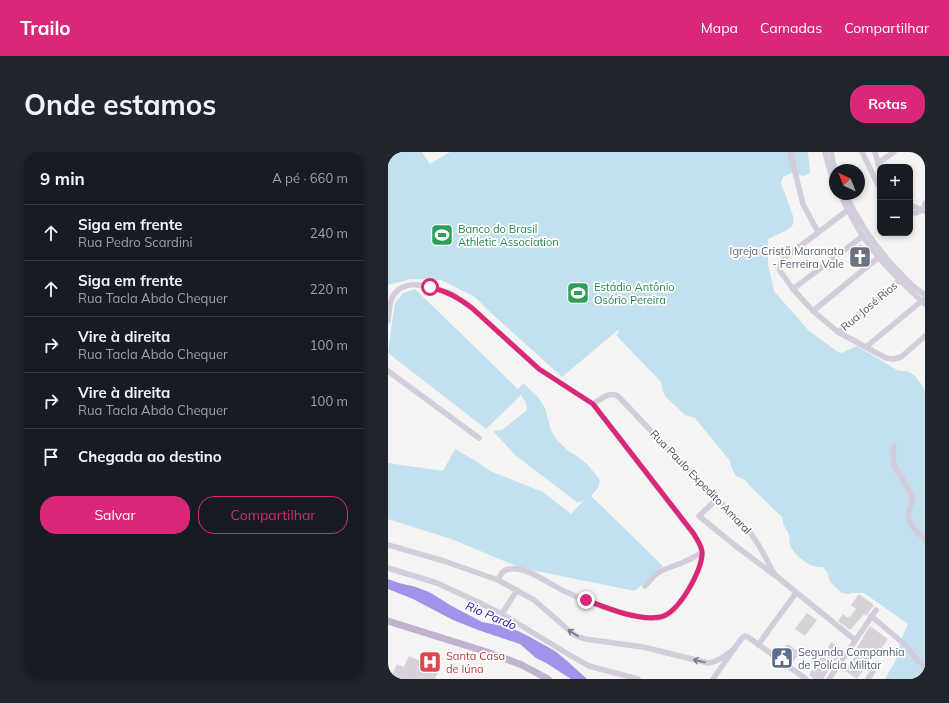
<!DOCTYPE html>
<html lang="pt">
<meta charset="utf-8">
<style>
body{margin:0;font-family:Mulish,sans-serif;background:#20242c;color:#f1f3f6}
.controls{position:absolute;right:12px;top:12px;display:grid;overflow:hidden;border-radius:8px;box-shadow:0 2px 6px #0003}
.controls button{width:36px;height:36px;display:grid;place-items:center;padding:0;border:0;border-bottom:1px solid #363941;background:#171b24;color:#f1f3f6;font:20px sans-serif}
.compass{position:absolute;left:441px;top:12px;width:36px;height:36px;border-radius:50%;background:#171b24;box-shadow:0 2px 6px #0003;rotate:317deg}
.stop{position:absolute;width:12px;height:12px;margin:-9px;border:3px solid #db2777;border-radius:50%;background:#fff}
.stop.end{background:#db2777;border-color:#fff;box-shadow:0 1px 4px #0008}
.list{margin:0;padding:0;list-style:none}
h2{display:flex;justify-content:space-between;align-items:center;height:52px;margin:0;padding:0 16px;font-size:17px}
h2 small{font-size:13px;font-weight:400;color:#9ea1a6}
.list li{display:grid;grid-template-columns:26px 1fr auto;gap:12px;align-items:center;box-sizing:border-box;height:56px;padding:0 16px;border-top:1px solid #363941}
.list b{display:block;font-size:15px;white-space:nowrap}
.list p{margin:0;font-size:13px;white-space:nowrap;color:#9ea1a6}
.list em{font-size:13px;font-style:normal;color:#9ea1a6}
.actions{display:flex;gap:8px;padding:12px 16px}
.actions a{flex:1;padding:9px 0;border:1px solid #db2777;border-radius:16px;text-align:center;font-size:14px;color:#db2777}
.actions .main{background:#db2777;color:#fff}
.icon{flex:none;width:22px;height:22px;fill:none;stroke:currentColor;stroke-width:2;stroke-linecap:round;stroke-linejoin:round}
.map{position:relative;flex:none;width:537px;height:527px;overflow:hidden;border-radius:16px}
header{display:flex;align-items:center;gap:24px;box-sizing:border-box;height:56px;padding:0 20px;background:#db2777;color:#fff}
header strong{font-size:19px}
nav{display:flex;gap:22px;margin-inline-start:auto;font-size:14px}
.intro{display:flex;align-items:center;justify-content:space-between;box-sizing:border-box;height:96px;padding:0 24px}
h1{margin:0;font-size:28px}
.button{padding:10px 18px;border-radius:16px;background:#db2777;color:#fff;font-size:14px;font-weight:700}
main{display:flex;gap:24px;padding:0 24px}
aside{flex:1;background:#171b24;border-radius:16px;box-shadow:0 2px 6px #0003}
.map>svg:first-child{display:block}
.green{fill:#c3e0ef}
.water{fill:#a192ea}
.building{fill:#d7d1d9}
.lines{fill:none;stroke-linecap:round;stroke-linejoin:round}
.minor{stroke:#d2ccdb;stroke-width:5.5}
.major{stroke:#c0b3cf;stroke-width:7}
.oneway{stroke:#7f788a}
.route{stroke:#db2777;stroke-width:5}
.labels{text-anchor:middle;stroke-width:3.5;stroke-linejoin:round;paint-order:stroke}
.leisure-label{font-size:11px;fill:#27864d;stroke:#fff;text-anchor:start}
.worship-label{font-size:11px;fill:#5b616d;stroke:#fff;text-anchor:end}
.street-label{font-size:11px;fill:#534a5f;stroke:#fff}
.service-label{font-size:11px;fill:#4e5e75;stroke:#fff;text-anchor:start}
.health-label{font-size:11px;fill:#be3a42;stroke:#fff;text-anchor:start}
.water-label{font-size:12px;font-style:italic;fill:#2c12aa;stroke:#fff}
</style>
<header>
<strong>Trailo</strong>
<nav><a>Mapa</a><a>Camadas</a><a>Compartilhar</a></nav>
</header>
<div class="intro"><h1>Onde estamos</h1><a class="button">Rotas</a></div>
<main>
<aside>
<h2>9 min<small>A pé · 660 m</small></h2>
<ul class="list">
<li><svg class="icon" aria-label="ahead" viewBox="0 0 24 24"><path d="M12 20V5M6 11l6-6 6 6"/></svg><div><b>Siga em frente</b><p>Rua Pedro Scardini</p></div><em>240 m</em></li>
<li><svg class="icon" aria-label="ahead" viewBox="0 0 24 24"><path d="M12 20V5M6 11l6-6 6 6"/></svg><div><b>Siga em frente</b><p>Rua Tacla Abdo Chequer</p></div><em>220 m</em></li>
<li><svg class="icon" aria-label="right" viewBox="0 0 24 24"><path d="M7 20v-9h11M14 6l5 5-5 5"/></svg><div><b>Vire à direita</b><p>Rua Tacla Abdo Chequer</p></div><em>100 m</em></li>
<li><svg class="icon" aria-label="right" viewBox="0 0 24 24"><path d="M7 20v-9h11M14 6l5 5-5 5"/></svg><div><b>Vire à direita</b><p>Rua Tacla Abdo Chequer</p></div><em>100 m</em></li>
<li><svg class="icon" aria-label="arrive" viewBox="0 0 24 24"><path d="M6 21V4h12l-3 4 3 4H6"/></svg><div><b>Chegada ao destino</b></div></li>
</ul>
<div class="actions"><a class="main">Salvar</a><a>Compartilhar</a></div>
</aside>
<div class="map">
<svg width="537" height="527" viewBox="0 0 537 527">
<rect width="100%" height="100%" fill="#f4f4f2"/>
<!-- green -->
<g class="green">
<path d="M0,0H34L42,12L62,0H420L422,21L416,24L404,21L395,25L393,31L405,64C405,68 406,71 404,74C398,80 387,83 380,87V112L386,139L421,179L450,200L453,201L469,194L509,218L521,220L527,224L534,233L537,240V527H497L508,508L513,488L520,472L476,441H464L460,442L454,441L442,430L439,420L435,415C432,415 429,415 425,414C418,412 404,400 402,393C401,388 402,384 400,380C397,375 394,372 395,366L363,335L357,328L348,324L343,314L342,309L307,266L297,263L278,245L275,240L273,230L228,183L231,180L230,178L174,225L102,160L87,145L53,128L23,127L0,133Z"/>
<path d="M27,137L130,237L135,231L150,245L157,256L163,278L169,288L180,299L189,304L200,313L212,328L210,336L203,344L275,414L247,439L133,416L66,388L0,367V311L55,319L67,297L91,311L102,319L155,340L183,362L196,348L190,351L127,303L105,279L114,278L139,258L138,251L133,243L98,277L0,201L4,170L7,151L15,141Z"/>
</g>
<!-- water -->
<path class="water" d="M0,427L11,431L28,435L43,441L62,453L94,470L124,476L140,484L167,499L178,508L199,527H183L158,511L148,506L132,492L90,478L65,468L25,447L0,437Z"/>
<!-- building -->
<g class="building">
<path d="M473,92L483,106L471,116L460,101Z"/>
<path d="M471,442L486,453L478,464L476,462L462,478L450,469L455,462L460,466L461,464L462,465L468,457L463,453Z"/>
<path d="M419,461L429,468L417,484L407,477Z"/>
<path d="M482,474L500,487L492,498L491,497L469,527L457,519L466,505L464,503L475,486V485Z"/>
<path d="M443,490L453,497L449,503L451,504L435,527H426L421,523L433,505L435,506L441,497L440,496Z"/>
<path d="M400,492L412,501L404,511L392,503L398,493L399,494Z"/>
<path d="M21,504L51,517L47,527H2L9,512L16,515Z"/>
</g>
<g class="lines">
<!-- minor -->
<g class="minor">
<path d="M402,0L415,52L430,80"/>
<path d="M437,0L443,22L447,32"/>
<path d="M443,0L447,18"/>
<path d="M474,0L492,37"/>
<path d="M487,0L492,18"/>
<path d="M490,11L506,0"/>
<path d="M452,42C459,56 466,70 474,83C491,109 514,131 537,152"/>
<path d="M457,42C472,72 492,102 516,125C522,132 530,138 537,143"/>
<path d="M522,53L537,59"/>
<path d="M460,58L395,107L392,113V119L405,137L425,159L450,180L498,206L506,207L513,205L537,184"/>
<path d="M535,58L537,51"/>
<path d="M522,61H528L535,58"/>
<path d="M405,137L475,84"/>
<path d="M425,159L491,105"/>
<path d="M0,169C1,161 1,151 5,144C14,129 31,132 46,136C52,138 58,139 64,142C71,146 78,151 84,156L151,217L205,252L306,383C309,388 314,395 314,402C314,417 294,453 281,462C274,466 265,467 257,466C230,461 201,451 176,439C161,432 140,415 123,417C116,417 113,421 110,428"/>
<path d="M450,180L512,128"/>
<path d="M478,195L536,147"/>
<path d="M0,219L91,286"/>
<path d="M205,252C213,247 221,239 230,244L281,298L361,379L370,392L387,423L467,488"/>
<path d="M506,294L505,302L506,313L524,343C525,349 523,354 521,359C517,370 530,380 537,388"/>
<path d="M329,347L311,364L344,391L385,422"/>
<path d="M0,393L56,409L110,428L146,448L160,460L185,482L191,485L197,487L255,495L320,511C330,510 338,503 346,497"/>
<path d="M0,416L49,431L92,451L114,462L185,505L201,514L250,527"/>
<path d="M257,434L267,423L275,418L296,410L314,401"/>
<path d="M114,462L129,438"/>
<path d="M483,464L515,491L530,509L537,515"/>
<path d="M370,493L408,441"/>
<path d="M325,527L353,487L357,484L360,485L418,527"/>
<path d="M441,527L488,458"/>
<path d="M480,527L487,516"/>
</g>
<!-- major -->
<path class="major" d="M0,469L99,500L134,513L160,527"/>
</g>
<!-- one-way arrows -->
<defs><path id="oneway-shaft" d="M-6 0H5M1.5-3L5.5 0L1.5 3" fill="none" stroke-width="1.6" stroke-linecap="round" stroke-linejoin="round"/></defs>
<g class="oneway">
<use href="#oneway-shaft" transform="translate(185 481) rotate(-147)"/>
<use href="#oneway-shaft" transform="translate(311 509) rotate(-167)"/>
</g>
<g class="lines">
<!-- route -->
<path class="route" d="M42,135C60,140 69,145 84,156L151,217L205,252L306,382C309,388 315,395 314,402C314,419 290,462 272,465C249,469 219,456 198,448"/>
</g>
<!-- icons -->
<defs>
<g id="stadium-square" transform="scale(1.15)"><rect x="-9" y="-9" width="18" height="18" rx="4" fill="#2e9e5b" stroke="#fff"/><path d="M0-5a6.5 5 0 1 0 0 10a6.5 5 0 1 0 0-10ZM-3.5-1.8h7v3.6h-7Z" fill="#fff"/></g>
<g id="church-square" transform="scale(1.15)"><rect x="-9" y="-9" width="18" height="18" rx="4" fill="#6b7280" stroke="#fff"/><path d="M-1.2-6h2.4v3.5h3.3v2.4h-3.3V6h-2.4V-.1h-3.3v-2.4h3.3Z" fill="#fff"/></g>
<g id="civic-square" transform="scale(1.15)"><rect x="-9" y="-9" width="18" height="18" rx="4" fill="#5c6f8a" stroke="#fff"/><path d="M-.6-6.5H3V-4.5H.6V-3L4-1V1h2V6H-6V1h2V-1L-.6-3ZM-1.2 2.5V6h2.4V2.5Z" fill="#fff"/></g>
<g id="hospital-square" transform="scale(1.15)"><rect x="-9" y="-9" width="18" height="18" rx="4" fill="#e0444e" stroke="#fff"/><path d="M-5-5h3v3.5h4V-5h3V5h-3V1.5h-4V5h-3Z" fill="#fff"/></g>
</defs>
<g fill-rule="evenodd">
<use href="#stadium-square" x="54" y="83"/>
<use href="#church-square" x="472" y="105"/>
<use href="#stadium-square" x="190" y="141"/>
<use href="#civic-square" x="394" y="506"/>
<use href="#hospital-square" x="42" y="510"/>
</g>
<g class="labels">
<!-- leisure labels -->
<g class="leisure-label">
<text x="70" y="81">Banco do Brasil<tspan x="70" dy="13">Athletic Association</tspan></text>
<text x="206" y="139">Estádio Antônio<tspan x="206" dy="13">Osório Pereira</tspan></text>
</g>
<!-- worship labels -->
<g class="worship-label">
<text x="456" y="103">Igreja Cristã Maranata<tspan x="456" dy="13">- Ferreira Vale</tspan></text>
</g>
<!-- street labels -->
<g class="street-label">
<text transform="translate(481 154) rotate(-40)" y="4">Rua José Rios</text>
<text transform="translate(313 330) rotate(46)" y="4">Rua Paulo Expedito Amaral</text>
</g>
<!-- service labels -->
<g class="service-label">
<text x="410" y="504">Segunda Companhia<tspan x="410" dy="13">de Polícia Militar</tspan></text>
</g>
<!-- health labels -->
<g class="health-label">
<text x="58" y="508">Santa Casa<tspan x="58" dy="13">de Iúna</tspan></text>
</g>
<!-- water labels -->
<g class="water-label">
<text transform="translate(103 464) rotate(23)" y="4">Rio Pardo</text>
</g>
</g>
</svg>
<div class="controls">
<button>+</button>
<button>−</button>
</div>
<svg class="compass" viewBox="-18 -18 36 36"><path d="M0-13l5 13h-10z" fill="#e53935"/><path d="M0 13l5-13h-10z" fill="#9ea1a6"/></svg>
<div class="stop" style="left:42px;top:135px"></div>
<div class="stop end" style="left:198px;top:448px"></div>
</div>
</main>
